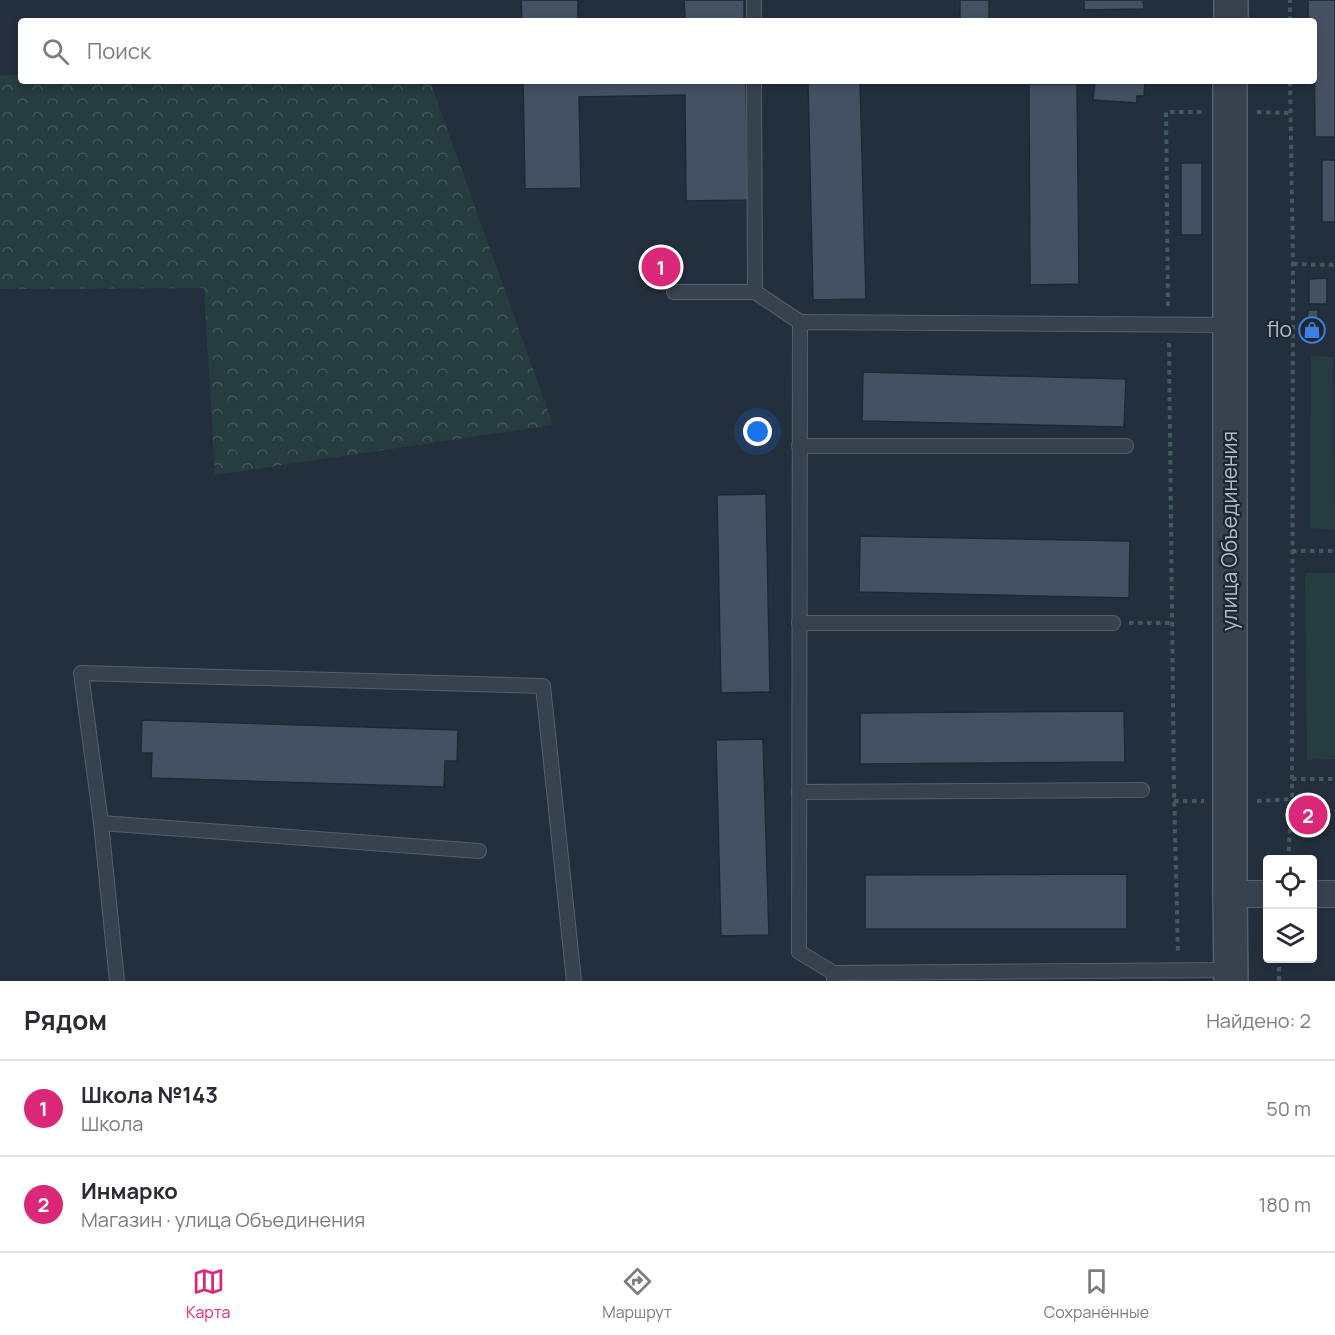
<!DOCTYPE html>
<html lang="ru">
<meta charset="utf-8">
<style>
body{margin:0;font-family:Manrope,sans-serif;background:#f2f2f3;color:#2b2b33}
.controls{position:absolute;right:18px;bottom:18px;display:grid;overflow:hidden;border-radius:6px;box-shadow:0 3px 9px #0003}
.controls button{width:54px;height:54px;display:grid;place-items:center;padding:0;border:0;border-bottom:2px solid #e1e1e2;background:#fff;color:#2b2b33;font:30px sans-serif}
.you{position:absolute;left:758px;top:432px;width:21px;height:21px;margin:-15px;border:4px solid #fff;border-radius:50%;background:#1a73e8;box-shadow:0 0 0 9px #1a73e833}
.badge{display:grid;place-items:center;width:39px;height:39px;border-radius:50%;background:#db2777;color:#fff;font-size:20px;font-weight:700}
.pin{position:absolute;translate:-50% -50%;border:3px solid #fff;box-shadow:0 2px 6px #0006}
.list{margin:0;padding:0;list-style:none}
h2{display:flex;justify-content:space-between;align-items:center;height:78px;margin:0;padding:0 24px;font-size:26px}
h2 small{font-size:20px;font-weight:400;color:#7c7c81}
.list li{display:grid;grid-template-columns:39px 1fr auto;gap:18px;align-items:center;box-sizing:border-box;height:96px;padding:0 24px;border-top:2px solid #e1e1e2}
.list b{display:block;font-size:22px;white-space:nowrap}
.list p{margin:0;font-size:20px;white-space:nowrap;color:#7c7c81}
.list em{font-size:20px;font-style:normal;color:#7c7c81}
.icon{flex:none;width:33px;height:33px;fill:none;stroke:currentColor;stroke-width:2;stroke-linecap:round;stroke-linejoin:round}
.map{position:relative;flex:none;width:1335px;height:981px;overflow:hidden}
.search{position:absolute;background:#fff;box-shadow:0 3px 9px #0003;left:18px;right:18px;top:18px;height:66px;display:flex;align-items:center;gap:15px;box-sizing:border-box;padding:0 21px;border-radius:6px;color:#7c7c81;font-size:22px}
.sheet{height:270px;background:#fff}
nav{display:flex;justify-content:space-around;align-items:center;box-sizing:border-box;height:84px;border-top:2px solid #e1e1e2;background:#fff;font-size:16px;color:#7c7c81}
nav a{display:grid;justify-items:center;gap:3px}
nav .on{color:#db2777}
.map>svg:first-child{display:block}
.green{fill:#263c3f}
.forest{fill:url(#forest-crowns)}
.building{fill:#455162;stroke:#1f2835;stroke-width:1.5}
.lines{fill:none;stroke-linecap:round;stroke-linejoin:round}
.service-casing{stroke:#565f6c;stroke-width:16}
.minor-casing{stroke:#565f6c;stroke-width:28}
.tertiary-casing{stroke:#565f6c;stroke-width:36}
.path{stroke:#44595c;stroke-width:4;stroke-dasharray:4.5 4.5;stroke-linecap:butt}
.service{stroke:#38414e;stroke-width:14}
.minor{stroke:#38414e;stroke-width:26}
.tertiary{stroke:#38414e;stroke-width:33}
.labels{text-anchor:middle;stroke-width:4.5;stroke-linejoin:round;paint-order:stroke}
.poi-label{font-size:21px;fill:#b4bcc9;stroke:#1d2633;text-anchor:end}
.street-label{font-size:21px;fill:#b4bcc9;stroke:#1d2633}
</style>
<div class="map">
<svg width="1335" height="981" viewBox="0 0 1335 981">
<defs>
<pattern id="forest-crowns" width="20" height="18" patternUnits="userSpaceOnUse" patternTransform="scale(1.5)"><rect width="20" height="18" fill="#263c3f"/><path d="M2 6a3 3 0 1 1 6 0M12 15a3 3 0 1 1 6 0" fill="none" stroke="#435659"/></pattern>
</defs>
<rect width="100%" height="100%" fill="#242f3e"/>
<!-- green -->
<g class="green">
<path d="M1311,356L1333,357L1335,530L1310,528Z"/>
<path d="M1305,573H1335V759L1307,760Z"/>
</g>
<!-- forest -->
<path class="forest" d="M21,74V81H430L553,425L215,475L204,288L0,289V76Z"/>
<!-- building -->
<g class="building">
<path d="M521,0H578V21H522Z"/>
<path d="M684,0H744V21H685Z"/>
<rect x="960" y="0" width="29" height="21"/>
<path d="M1084,0H1143L1144,9L1084,10Z"/>
<path d="M1308,0H1335V137H1315L1314,21H1308Z"/>
<path d="M523,81H746L748,200L686,201L685,95L579,97L581,188L525,189Z"/>
<path d="M808,81H860L866,299L813,300Z"/>
<path d="M1095,81H1145L1144,96H1137V103L1093,100Z"/>
<path d="M1029,84H1077L1079,284L1030,285Z"/>
<rect x="1322" y="160" width="13" height="62"/>
<rect x="1181" y="163" width="21" height="72"/>
<path d="M1327,278V304H1309V279Z"/>
<path d="M1308,310H1318V322H1307Z"/>
<path d="M1317,325V335H1307V326Z"/>
<path d="M863,372L1126,379L1124,427L862,421Z"/>
<path d="M766,494L770,692L721,693L717,495Z"/>
<path d="M860,536L1130,541L1129,598L859,592Z"/>
<path d="M1124,711L1125,762L860,764V713Z"/>
<path d="M142,720L458,730L457,761H445L444,787L151,778L152,753H141Z"/>
<path d="M763,739L769,935L721,936L716,740Z"/>
<rect x="1301" y="808" width="14" height="14"/>
<path d="M1127,874V929H865V875Z"/>
</g>
<g class="lines">
<!-- service casing -->
<g class="service-casing">
<g id="service">
<path d="M754,0V21"/>
<path d="M754,81L755,292"/>
<path d="M674,292H755L800,322"/>
<path d="M799,446H1126"/>
<path d="M799,623H1113"/>
<path d="M799,792L1142,790"/>
<path d="M101,823L479,851"/>
<path d="M834,973L799,952L800,322L1231,325"/>
<path d="M117,981L101,823L81,673L543,686L574,981"/>
<path d="M834,981V973L1231,970"/>
</g>
</g>
<!-- minor casing -->
<g class="minor-casing">
<g id="minor">
<path d="M1230,894H1268"/>
<path d="M1312,894H1335"/>
</g>
</g>
<!-- tertiary casing -->
<g class="tertiary-casing">
<g id="tertiary">
<path d="M1231,21V0"/>
<path d="M1230,81V894L1231,981"/>
</g>
</g>
<!-- path -->
<g class="path">
<path d="M1290,21V0"/>
<path d="M1257,112L1290,113"/>
<path d="M1293,264L1335,265"/>
<path d="M1168,306L1166,112H1202"/>
<path d="M1169,343L1174,790L1178,954"/>
<path d="M1292,551H1335"/>
<path d="M1129,623H1172"/>
<path d="M1292,779H1335"/>
<path d="M1174,801H1204"/>
<path d="M1257,801L1292,799"/>
<path d="M1288,860L1292,799L1293,264L1290,81"/>
<path d="M1279,958V981"/>
</g>
<!-- service -->
<use href="#service" class="service"/>
<!-- minor -->
<use href="#minor" class="minor"/>
<!-- tertiary -->
<use href="#tertiary" class="tertiary"/>
</g>
<!-- icons -->
<defs>
<g id="shop-ring" transform="scale(1.35)"><circle r="9.5" fill="#1d2633" stroke="#3f7fe0" stroke-width="1.5"/><path d="M-5-2.5h2.3a2.7 3.5 0 0 1 5.4 0H5L5.5 6h-11ZM-1.5-2.5h3a1.5 2.3 0 0 0-3 0Z" fill="#3f7fe0"/></g>
</defs>
<g fill-rule="evenodd">
<use href="#shop-ring" x="1312" y="330"/>
</g>
<g class="labels">
<!-- poi labels -->
<g class="poi-label">
<text x="1292" y="337">flo</text>
</g>
<!-- street labels -->
<g class="street-label">
<text transform="translate(1230 531) rotate(-90)" y="7">улица Объединения</text>
</g>
</g>
</svg>
<div class="controls">
<button><svg class="icon" aria-label="locate" viewBox="0 0 24 24"><circle cx="12" cy="12" r="6"/><path d="M12 2v4M12 18v4M2 12h4M18 12h4"/></svg></button>
<button><svg class="icon" aria-label="layers" viewBox="0 0 24 24"><path d="M12 4l9 5-9 5-9-5zM3 14l9 5 9-5"/></svg></button>
</div>
<div class="you"></div>
<div class="pin badge" style="left:661px;top:267px">1</div>
<div class="pin badge" style="left:1308px;top:815px">2</div>
<div class="search"><svg class="icon" aria-label="search" viewBox="0 0 24 24"><circle cx="10" cy="10" r="6"/><path d="M15 15l6 6"/></svg>Поиск</div>
</div>
<section class="sheet">
<h2>Рядом<small>Найдено: 2</small></h2>
<ul class="list">
<li><span class="badge">1</span><div><b>Школа №143</b><p>Школа</p></div><em>50 m</em></li>
<li><span class="badge">2</span><div><b>Инмарко</b><p>Магазин · улица Объединения</p></div><em>180 m</em></li>
</ul>
</section>
<nav>
<a class="on"><svg class="icon" aria-label="map" viewBox="0 0 24 24"><path d="M3 6l6-2 6 2 6-2v14l-6 2-6-2-6 2zM9 4v14M15 6v14"/></svg>Карта</a>
<a><svg class="icon" aria-label="directions" viewBox="0 0 24 24"><path d="M12 3l9 9-9 9-9-9zM9 14v-3h6M13 9l2 2-2 2"/></svg>Маршрут</a>
<a><svg class="icon" aria-label="saved" viewBox="0 0 24 24"><path d="M7 4h10v16l-5-4-5 4z"/></svg>Сохранённые</a>
</nav>
